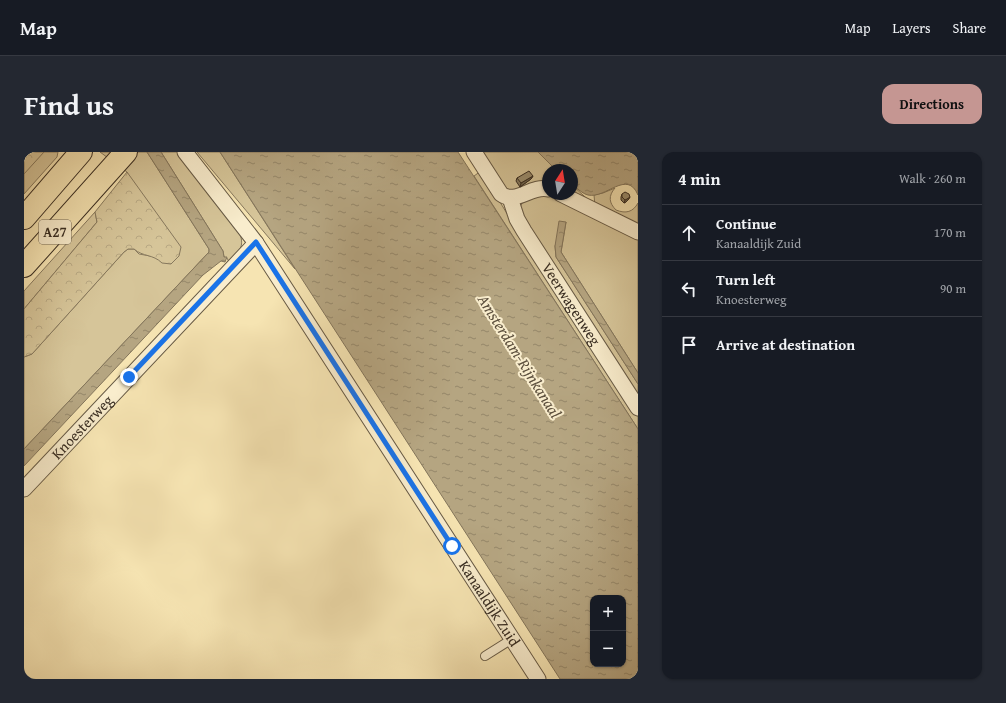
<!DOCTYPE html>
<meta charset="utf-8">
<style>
body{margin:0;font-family:"Gentium Book Plus",serif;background:#242831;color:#f1f3f6}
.controls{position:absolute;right:12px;bottom:12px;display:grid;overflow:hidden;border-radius:8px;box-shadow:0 1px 3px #0004}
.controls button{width:36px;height:36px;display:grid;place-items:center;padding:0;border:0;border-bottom:1px solid #363941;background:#171b24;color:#f1f3f6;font:20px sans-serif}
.compass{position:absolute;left:518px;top:12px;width:36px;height:36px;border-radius:50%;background:#171b24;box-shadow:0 1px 3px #0004;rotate:12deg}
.stop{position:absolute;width:12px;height:12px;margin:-9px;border:3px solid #1a73e8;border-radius:50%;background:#fff}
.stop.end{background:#1a73e8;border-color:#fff;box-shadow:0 1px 4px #0008}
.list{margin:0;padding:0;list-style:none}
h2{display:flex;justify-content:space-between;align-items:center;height:52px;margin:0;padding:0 16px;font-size:17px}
h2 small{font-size:13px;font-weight:400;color:#9ea1a6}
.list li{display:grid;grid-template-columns:26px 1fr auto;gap:12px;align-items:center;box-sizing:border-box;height:56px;padding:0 16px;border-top:1px solid #363941}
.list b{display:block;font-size:15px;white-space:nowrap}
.list p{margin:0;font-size:13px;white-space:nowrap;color:#9ea1a6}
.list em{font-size:13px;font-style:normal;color:#9ea1a6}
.icon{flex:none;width:22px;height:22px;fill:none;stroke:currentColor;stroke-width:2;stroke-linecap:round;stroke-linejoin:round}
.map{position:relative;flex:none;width:614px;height:527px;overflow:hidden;border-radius:12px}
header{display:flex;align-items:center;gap:24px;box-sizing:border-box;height:56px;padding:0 20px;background:#171b24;border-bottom:1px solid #363941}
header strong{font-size:19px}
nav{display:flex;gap:22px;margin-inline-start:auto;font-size:14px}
.intro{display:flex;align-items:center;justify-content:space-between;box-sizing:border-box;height:96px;padding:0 24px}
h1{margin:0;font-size:28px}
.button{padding:10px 18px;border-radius:12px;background:#c59692;color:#111;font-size:14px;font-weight:700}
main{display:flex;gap:24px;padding:0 24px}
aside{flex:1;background:#171b24;border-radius:12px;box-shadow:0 1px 3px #0004}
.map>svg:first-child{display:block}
.grass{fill:#d6c599;stroke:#86785d}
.forest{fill:url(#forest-crowns);stroke:#86785d}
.water{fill:url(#water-ripples);stroke:#83755b;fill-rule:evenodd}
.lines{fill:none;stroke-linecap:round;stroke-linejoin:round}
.lane-casing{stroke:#675a45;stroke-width:10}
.street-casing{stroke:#675a45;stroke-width:17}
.highway-casing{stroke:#372c21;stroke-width:24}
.lane{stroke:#f9edcd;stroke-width:8}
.street{stroke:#f9edcd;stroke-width:15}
.highway{stroke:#f6e4b2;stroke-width:22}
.wall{fill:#84785d;stroke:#372c21}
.shaded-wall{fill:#6c624c;stroke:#372c21}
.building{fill:#9a8c6c;stroke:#372c21}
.route{stroke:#1a73e8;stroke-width:5}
.labels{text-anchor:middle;stroke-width:4;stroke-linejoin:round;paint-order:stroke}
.shield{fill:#f9edcd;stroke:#716655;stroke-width:1}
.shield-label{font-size:14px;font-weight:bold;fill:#372c21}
.street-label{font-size:15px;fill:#372c21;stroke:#f9edcd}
.water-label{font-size:16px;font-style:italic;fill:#5d503e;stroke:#f9edcd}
</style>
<header>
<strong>Map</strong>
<nav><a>Map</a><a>Layers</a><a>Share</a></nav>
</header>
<div class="intro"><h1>Find us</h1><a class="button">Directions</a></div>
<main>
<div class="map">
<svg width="614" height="527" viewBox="0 0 614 527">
<defs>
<pattern id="forest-crowns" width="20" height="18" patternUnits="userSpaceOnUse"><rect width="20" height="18" fill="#d6c599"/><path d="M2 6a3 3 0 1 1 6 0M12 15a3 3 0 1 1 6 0" fill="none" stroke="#b8a984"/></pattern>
<pattern id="water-ripples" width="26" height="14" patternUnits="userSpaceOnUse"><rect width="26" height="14" fill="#b5a581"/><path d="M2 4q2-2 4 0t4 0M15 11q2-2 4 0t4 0" fill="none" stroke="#948769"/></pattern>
</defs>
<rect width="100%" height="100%" fill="#f6e4b2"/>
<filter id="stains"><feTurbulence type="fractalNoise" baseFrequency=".005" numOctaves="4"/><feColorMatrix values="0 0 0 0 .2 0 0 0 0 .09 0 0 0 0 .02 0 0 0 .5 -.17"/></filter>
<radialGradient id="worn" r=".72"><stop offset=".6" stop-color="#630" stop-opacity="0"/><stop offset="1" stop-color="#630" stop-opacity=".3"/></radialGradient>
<!-- grass -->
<g class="grass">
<path d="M0,0H34L33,5L0,42Z"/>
<path d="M76,0H123L185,97V100L0,297V205L8,202L100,100L104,97H110L115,102L132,105L103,20Z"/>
<path d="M137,0H154L214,78C222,94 216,98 205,110L203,106L200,105L199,99Z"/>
<path d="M173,0H196L271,117Z"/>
<path d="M457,0H514L532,18H524V32L485,40Z"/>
<path d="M457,19L493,78L614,264V277L450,24Z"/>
<path d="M548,33L571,54L570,43L579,41L591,36C584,44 585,51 592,58C602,62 609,60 614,51V76L546,42H548Z"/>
<path d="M516,40L529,43L614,85V221L537,100L542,70L531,94L532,105L614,232V246L502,72L496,55L500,48Z"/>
<path d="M71,60L73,70L0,157V139Z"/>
</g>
<!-- forest -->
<g class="forest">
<path d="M0,0H20L0,22Z"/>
<path d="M103,20L157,95L155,104L147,112L138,111C129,102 119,105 110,97H104L100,100L8,202L0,205V157L73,70L71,60Z"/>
</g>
<!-- water -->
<g class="water">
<path d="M123,0H137L199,99L200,105H203L201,110L197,109L179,123L0,314V297L185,100V97Z"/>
<path d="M196,0H434L614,277V527H536ZM569,446H599V512H569Z"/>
<path d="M514,0H611L614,7V43C603,17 582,47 564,43C559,42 553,36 548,33V18H532Z"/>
<path d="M535,69L542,70L537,100L614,221V232L532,105L531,94Z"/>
</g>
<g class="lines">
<!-- lane casing -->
<g class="lane-casing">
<path id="lane" d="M461,504L488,487"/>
</g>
<!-- street casing -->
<g class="street-casing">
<g id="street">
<path id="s1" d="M161,0L232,91L514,527"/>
<path d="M450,0L477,42C492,53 507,33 524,37"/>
<path d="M537,42L614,80"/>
<path id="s2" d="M486,46L493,67L500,79L614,256"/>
<path id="s3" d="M0,337L232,91"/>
</g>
</g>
<!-- highway casing -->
<g class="highway-casing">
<g id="highway">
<path d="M0,66L57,0"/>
<path d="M0,114L102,0"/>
</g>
</g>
<!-- lane -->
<use href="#lane" class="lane"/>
<!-- street -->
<use href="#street" class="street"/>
<!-- highway -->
<use href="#highway" class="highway"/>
</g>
<!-- wall -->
<g class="wall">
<path d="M509,24L507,27L496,35L492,29L493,26Z"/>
<path d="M598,42L606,45L604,48L602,50L600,51L597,48V45Z"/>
</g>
<!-- shaded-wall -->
<g class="shaded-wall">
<path d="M509,24L507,27L496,35L497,31Z"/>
<path d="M606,45L604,48L602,50L600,51L601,48Z"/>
</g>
<!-- building -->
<g class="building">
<path d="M505,19L509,24L497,31L493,26Z"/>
<path d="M601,40L605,42L606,45L603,47L601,48L598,45V42Z"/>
</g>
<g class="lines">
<!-- route -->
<path class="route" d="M105,225L232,90L428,394"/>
</g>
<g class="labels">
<!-- shield labels -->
<rect class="shield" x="15" y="68" width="32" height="24" rx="3"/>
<g class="shield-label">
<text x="31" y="85">A27</text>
</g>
<!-- street labels -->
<g class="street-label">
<text dy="5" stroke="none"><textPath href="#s2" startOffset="123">Veerwagenweg</textPath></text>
<text dy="5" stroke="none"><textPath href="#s3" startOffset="85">Knoesterweg</textPath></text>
<text dy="5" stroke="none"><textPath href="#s1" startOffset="545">Kanaaldijk Zuid</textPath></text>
</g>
<!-- water labels -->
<g class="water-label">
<text transform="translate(496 204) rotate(58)" y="6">Amsterdam-Rijnkanaal</text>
</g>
</g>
<rect width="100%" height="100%" filter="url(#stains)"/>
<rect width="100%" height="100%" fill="url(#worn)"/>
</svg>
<div class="controls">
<button>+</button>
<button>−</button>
</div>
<svg class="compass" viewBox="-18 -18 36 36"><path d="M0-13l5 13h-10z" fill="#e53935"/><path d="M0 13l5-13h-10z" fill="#9ea1a6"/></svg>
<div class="stop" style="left:428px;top:394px"></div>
<div class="stop end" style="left:105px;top:225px"></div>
</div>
<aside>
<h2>4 min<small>Walk · 260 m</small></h2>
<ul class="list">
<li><svg class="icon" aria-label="ahead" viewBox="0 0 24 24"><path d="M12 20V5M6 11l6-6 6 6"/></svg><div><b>Continue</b><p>Kanaaldijk Zuid</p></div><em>170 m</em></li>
<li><svg class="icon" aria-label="left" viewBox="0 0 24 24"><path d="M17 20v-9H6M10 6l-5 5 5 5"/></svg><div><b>Turn left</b><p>Knoesterweg</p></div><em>90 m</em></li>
<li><svg class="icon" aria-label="arrive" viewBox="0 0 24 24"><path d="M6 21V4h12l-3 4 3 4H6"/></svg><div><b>Arrive at destination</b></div></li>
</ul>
</aside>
</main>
